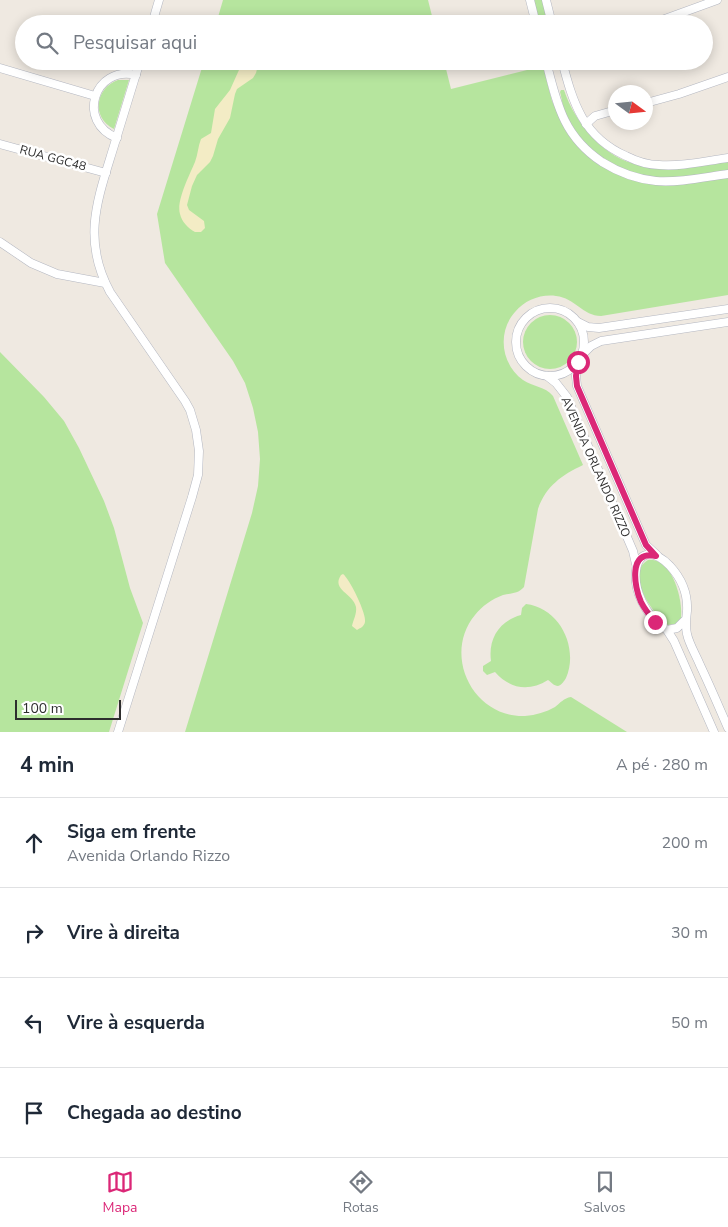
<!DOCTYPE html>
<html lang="pt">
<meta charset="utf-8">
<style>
body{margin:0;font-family:"Nunito Sans",sans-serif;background:#f2f2f3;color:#1f2937}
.compass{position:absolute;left:608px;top:85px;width:45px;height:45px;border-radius:50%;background:#fff;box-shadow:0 2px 12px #0003;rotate:105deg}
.scale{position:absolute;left:15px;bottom:12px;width:106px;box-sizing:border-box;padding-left:5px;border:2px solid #2e2e2e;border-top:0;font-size:14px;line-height:18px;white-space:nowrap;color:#2e2e2e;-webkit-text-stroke:4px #fff;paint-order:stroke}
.stop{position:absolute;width:15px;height:15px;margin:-11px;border:4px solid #db2777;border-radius:50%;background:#fff}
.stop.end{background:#db2777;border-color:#fff;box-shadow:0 1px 5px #0008}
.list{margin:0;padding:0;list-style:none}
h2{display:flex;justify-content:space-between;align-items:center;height:65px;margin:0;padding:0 20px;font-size:21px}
h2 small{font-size:16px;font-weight:400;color:#747a83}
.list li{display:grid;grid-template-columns:32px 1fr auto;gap:15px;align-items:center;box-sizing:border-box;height:90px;padding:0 20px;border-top:1px solid #e0e1e3}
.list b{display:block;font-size:19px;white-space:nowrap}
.list p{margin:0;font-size:16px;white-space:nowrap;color:#747a83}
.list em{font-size:16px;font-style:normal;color:#747a83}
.icon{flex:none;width:28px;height:28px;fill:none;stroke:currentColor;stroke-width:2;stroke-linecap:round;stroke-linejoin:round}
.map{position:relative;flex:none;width:728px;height:732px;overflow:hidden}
.search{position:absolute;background:#fff;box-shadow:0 2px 12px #0003;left:15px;right:15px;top:15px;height:55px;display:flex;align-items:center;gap:12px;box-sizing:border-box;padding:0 18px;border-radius:28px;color:#747a83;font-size:19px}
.sheet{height:425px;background:#fff}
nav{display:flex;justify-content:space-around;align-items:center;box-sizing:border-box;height:70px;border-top:1px solid #e0e1e3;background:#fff;font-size:14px;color:#747a83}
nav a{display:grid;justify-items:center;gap:2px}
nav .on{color:#db2777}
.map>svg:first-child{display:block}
.green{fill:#b6e59e}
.sand{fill:#f3ecc5}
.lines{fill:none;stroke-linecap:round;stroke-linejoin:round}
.street-casing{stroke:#b4b7c1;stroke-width:9}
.street{stroke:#fff;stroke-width:8}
.route{stroke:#db2777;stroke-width:6}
.labels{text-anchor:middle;stroke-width:5;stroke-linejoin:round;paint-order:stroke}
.street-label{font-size:12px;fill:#2e2e2e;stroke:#fff}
</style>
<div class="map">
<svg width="728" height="732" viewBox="0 0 728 732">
<rect width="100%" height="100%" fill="#efe9e1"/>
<!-- green -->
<g class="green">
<path d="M223,0H428L434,24H216Z"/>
<path d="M534,0H543L549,24H540Z"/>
<path d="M204,61H444L451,89L543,66L552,101L567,131L628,179L728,177V295L601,316C583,316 575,298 556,296C541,294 525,300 515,312C497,332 501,364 523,380C533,387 545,386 553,396L583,465C562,475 546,486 538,509L524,587C518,594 511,593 503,595C492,599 482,606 475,615C442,655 473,718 525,716C536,715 546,712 555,707C560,703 564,698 571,697L627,732H185L252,513L258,486L260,459L258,432L253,408L245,383L233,361L165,263L157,214Z"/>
<path d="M118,80H129L114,129C91,118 95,88 118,80Z"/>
<path d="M561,90H564C575,123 604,159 640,165C648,166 658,164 667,163C687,162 708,161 728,160V170C709,173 690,177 671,178C629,180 582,155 565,114C563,108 562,99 560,92Z"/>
<circle cx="550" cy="342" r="27"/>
<path d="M0,352L44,397L64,421L79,448L104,501L114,528L130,588L143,623L109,732H0Z"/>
<path d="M648,560C672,557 683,599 681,618L675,624L668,625C653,615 624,574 648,560Z"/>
<path d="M526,604C560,608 579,648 566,678C564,681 562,685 558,686C554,686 551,682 548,680C529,692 510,689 495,672L487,675L483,671V666L491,661C488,639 499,621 521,615L522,608Z"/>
</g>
<!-- sand -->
<g class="sand">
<path d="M243,61H259L256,73L253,78L237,89L235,94L230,118L218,139L213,156L210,162L197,175L192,186L187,205L189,210L204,221L205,228L201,232H195C188,228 182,222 180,214C176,201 190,174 195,162C198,154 198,146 201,139L211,133L215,109L230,90Z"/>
<path d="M343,574C349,578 367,614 365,622C364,627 360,628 357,630L352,626C353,620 357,614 356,607C353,593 331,590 341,575Z"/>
</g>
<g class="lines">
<!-- street casing -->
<g class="street-casing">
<g id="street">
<path d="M530,0L536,24"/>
<path d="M546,0L552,24"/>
<path d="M152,24L159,0"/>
<path d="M651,24L717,0"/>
<path d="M546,61C557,104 563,136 602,162C618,172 636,179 656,181C679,183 705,177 728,174"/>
<path d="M562,61C573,103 583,137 626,156C636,161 647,165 659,165C682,167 705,161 728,158"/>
<path d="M0,68L95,96"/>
<path d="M646,103L679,94L728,77"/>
<path d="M586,124L595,116L616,110"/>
<path d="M117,138C76,122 94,65 136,75"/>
<path d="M0,144L106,173"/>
<path d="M0,242L31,263L57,274L105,283"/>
<circle cx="550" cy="342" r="34"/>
<path d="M578,322L588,327L599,328L728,309"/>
<path d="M582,355L591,346L601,341L728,322"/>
<path d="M578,362L576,376L577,386L646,545L657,555"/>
<path d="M547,376L556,383L567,397L633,551L636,564"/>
<path d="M686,619L677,628L667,630C619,599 631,526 670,566C681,578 688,594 687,611C686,619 685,626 687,634C689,644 696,655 700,665C710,686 719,707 728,728"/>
<path d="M667,630L674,641L714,732"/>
<path d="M118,732L192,497L198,475L199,451L196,430L190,410L185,401L110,292C82,240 97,201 113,149C122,120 131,90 140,61"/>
</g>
</g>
<!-- street -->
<use href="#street" class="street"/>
</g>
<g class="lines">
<!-- route -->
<path class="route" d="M578,362L576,376L577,386L646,545L656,556C628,549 634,587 641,602C645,610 650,616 655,622"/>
</g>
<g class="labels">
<!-- street labels -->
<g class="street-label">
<text transform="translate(53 158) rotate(15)" y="4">RUA GGC48</text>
<text transform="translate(596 467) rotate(66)" y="4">AVENIDA ORLANDO RIZZO</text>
</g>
</g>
</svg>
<svg class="compass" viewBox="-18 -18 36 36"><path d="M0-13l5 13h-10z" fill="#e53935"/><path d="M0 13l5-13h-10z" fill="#747a83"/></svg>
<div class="scale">100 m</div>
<div class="stop" style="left:578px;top:362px"></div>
<div class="stop end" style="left:655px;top:622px"></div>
<div class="search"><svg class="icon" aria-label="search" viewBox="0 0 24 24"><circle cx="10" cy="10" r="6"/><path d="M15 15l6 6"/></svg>Pesquisar aqui</div>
</div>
<section class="sheet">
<h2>4 min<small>A pé · 280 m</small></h2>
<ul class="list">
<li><svg class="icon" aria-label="ahead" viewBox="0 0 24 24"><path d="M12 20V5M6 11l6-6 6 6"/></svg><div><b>Siga em frente</b><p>Avenida Orlando Rizzo</p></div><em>200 m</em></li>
<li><svg class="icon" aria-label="right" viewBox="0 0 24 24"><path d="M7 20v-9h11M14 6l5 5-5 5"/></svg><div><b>Vire à direita</b></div><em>30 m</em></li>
<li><svg class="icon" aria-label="left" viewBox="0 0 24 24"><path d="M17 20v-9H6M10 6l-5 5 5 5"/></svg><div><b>Vire à esquerda</b></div><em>50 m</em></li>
<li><svg class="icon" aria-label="arrive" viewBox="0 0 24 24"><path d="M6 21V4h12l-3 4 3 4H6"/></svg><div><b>Chegada ao destino</b></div></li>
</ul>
</section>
<nav>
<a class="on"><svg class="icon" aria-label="map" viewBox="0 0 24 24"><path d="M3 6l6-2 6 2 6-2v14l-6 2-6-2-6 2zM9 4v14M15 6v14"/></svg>Mapa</a>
<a><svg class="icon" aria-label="directions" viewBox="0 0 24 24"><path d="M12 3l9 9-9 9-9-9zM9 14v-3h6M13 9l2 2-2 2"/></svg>Rotas</a>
<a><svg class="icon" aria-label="saved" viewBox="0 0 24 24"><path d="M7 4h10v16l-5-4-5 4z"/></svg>Salvos</a>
</nav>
